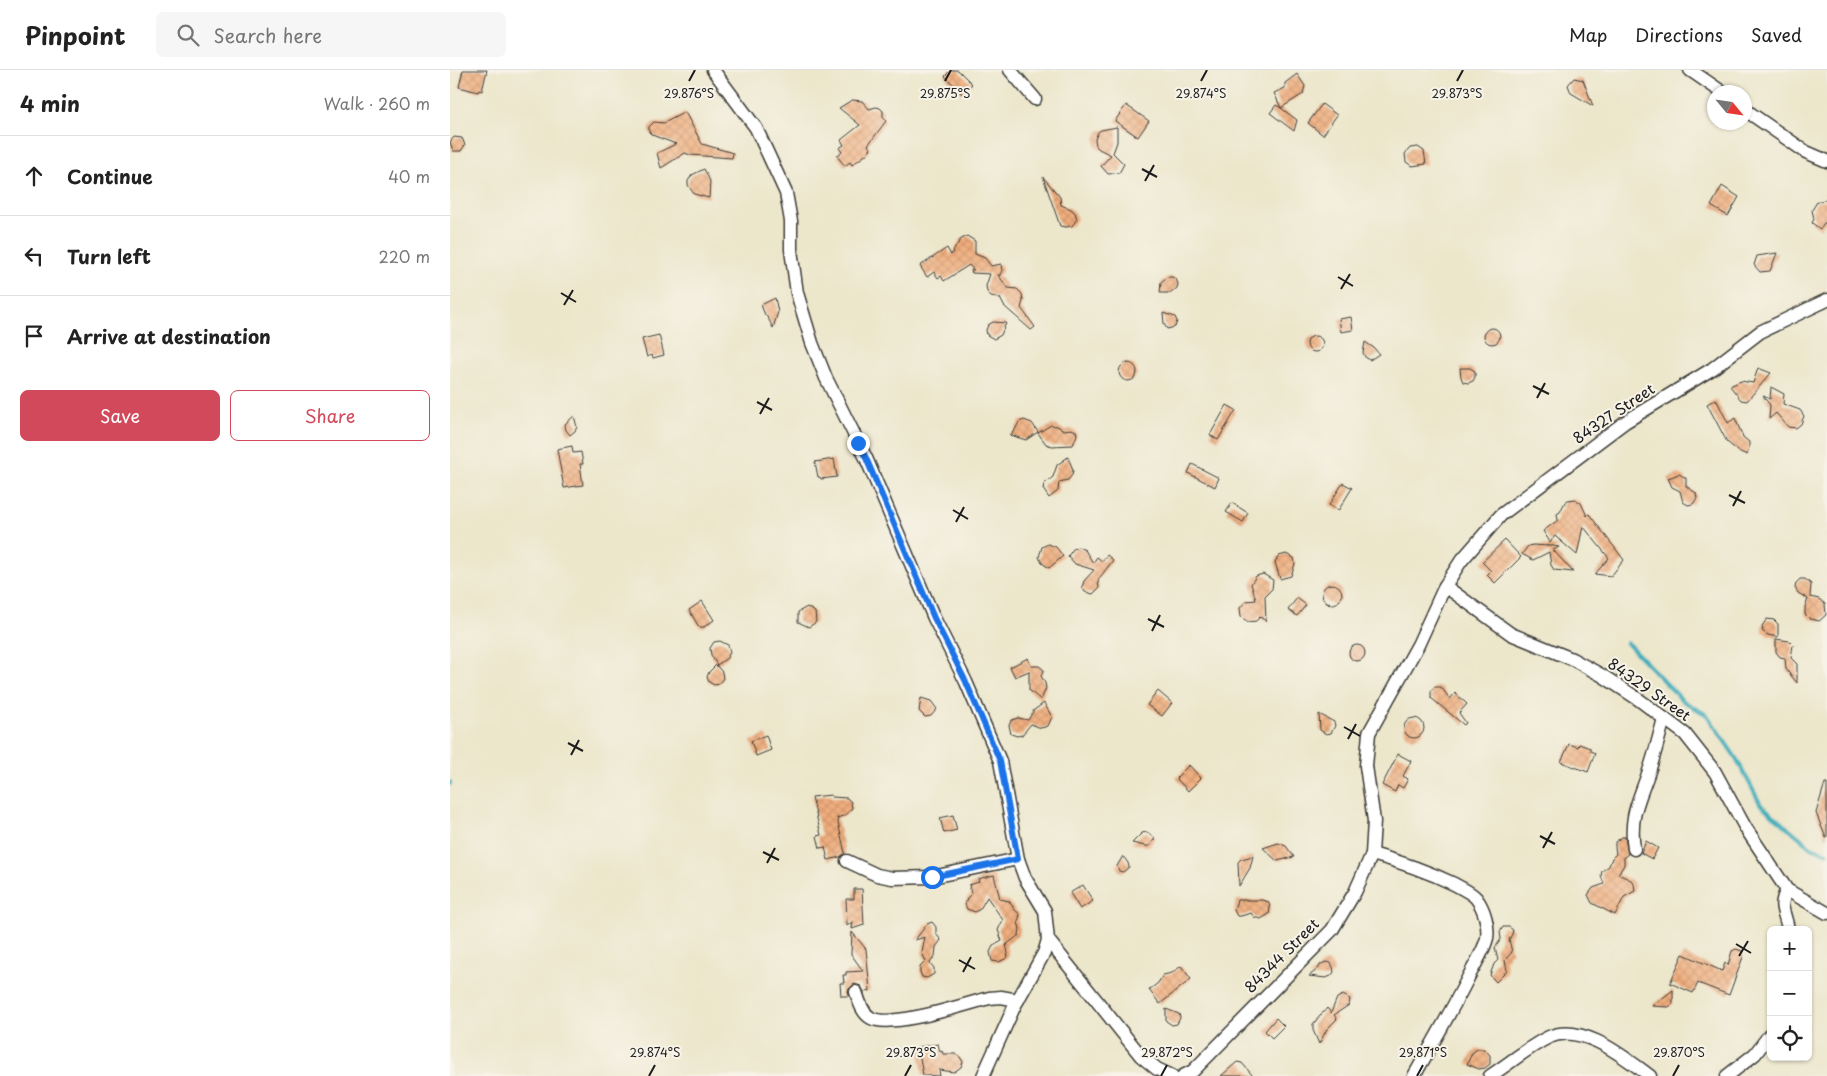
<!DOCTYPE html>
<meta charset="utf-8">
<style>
body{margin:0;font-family:"Playpen Sans",sans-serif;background:#f6f6f6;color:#222}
.controls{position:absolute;right:15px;bottom:15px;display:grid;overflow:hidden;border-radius:8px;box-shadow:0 1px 4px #0004}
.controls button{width:45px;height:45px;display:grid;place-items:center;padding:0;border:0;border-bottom:1px solid #e0e0e0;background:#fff;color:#222;font:25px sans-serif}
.compass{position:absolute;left:1257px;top:15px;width:45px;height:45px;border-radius:50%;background:#fff;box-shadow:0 1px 4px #0004;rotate:119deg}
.stop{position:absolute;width:15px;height:15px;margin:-11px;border:4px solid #1a73e8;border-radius:50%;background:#fff}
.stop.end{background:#1a73e8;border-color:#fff;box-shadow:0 1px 5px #0008}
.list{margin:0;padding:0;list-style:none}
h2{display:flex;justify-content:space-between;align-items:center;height:65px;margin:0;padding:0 20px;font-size:21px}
h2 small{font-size:16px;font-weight:400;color:#767676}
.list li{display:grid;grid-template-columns:32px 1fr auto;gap:15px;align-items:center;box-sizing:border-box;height:80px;padding:0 20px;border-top:1px solid #e0e0e0}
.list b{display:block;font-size:19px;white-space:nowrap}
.list em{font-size:16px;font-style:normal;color:#767676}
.actions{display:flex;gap:10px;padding:15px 20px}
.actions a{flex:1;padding:11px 0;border:1px solid #d1495b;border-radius:8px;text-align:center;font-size:18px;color:#d1495b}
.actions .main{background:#d1495b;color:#fff}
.icon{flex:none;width:28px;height:28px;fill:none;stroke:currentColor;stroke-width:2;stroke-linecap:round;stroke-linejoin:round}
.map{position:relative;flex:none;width:1377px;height:1006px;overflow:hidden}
header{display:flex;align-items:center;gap:30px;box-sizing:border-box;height:70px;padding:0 25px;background:#fff;border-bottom:1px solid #e0e0e0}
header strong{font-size:24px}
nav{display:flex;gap:28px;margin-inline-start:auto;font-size:18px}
.search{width:350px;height:45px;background:#f6f6f6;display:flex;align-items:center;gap:12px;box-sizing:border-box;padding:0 18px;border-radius:8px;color:#767676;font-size:19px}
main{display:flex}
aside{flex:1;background:#fff}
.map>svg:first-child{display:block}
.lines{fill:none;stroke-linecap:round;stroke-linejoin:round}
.stream{stroke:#3faebb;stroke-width:4}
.building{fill:url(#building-cross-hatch)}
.minor-casing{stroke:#3b3a36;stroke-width:15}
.minor{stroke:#fff;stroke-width:12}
.route{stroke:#1a73e8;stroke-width:6}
.ticks{fill:none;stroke:#1c1c1c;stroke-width:2}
.labels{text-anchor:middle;stroke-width:4;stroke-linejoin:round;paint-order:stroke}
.street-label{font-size:15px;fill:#1c1c1c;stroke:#f7f3e8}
.ticks-label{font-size:12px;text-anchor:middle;fill:#1c1c1c;stroke:#f7f3e8;stroke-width:4;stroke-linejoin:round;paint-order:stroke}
</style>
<header>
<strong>Pinpoint</strong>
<div class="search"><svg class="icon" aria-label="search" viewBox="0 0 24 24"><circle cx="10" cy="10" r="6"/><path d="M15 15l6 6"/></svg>Search here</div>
<nav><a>Map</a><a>Directions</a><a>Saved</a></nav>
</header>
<main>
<aside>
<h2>4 min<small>Walk · 260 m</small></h2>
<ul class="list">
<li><svg class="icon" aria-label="ahead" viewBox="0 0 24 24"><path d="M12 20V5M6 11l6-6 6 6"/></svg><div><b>Continue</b></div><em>40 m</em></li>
<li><svg class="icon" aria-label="left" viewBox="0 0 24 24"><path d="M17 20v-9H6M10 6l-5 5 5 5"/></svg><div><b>Turn left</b></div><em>220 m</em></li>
<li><svg class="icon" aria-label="arrive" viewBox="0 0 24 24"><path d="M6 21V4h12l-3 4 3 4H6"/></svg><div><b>Arrive at destination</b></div></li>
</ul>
<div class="actions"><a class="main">Save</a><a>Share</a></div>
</aside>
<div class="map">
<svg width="1377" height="1006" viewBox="0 0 1377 1006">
<defs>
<pattern id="building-cross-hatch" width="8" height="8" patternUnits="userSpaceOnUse" patternTransform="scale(1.25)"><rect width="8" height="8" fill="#f0ad7d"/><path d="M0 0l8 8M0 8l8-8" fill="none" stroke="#cd946b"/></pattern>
</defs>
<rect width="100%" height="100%" fill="#f7f3e8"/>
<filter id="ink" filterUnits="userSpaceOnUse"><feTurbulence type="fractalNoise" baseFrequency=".02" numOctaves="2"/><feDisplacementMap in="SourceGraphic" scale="10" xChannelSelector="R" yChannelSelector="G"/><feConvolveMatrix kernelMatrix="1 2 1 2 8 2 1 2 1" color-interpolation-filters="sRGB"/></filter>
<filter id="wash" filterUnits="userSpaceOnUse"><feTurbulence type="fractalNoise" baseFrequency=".0096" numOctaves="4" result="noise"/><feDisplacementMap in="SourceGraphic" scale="20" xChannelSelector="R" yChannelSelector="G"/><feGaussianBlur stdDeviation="1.12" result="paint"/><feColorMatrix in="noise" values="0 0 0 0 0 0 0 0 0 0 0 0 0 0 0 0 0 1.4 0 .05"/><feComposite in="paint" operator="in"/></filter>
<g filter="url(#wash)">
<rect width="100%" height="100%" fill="#ece6cb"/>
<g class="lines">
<!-- stream -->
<g class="stream">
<path d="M1177,573L1233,631L1257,645L1286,688L1311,735L1361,777L1377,783"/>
<path d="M0,712V714"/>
</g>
</g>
<g id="blocks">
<!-- building -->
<g class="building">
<path d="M13,0H37L32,21L29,20L28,22L9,17Z"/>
<path d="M501,0H508L522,14L512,24L495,6Z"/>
<path d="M847,4L855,16L853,24L831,38L847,50L844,61L820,43L826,35L831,38L824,23L835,18V13Z"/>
<path d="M1124,8L1133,10L1143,36L1121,23L1118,15Z"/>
<path d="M402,30L412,31L419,39L426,37L430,38L433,41V47L436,51L418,75L421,79L417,82L418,83L402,95L400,92L395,96L387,86L392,82L389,78L394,75L391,70L410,55L389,38Z"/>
<path d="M872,34L887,45L873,65L858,53Z"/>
<path d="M676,35L699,51L688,67L665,51Z"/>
<path d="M235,42L252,74L283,83L282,88L240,85L235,83L211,98L207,83L226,74L202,65L199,62V57L204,52L214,53Z"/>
<path d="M667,57V72L663,83L674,94L669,103L658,104L651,96L661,85L649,79L646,76L645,69L648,62L651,60Z"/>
<path d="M4,67L12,68L15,75L11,81H3L0,72Z"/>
<path d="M968,77L974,81L976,94L962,96L956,92L955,84L960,78Z"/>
<path d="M254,99L260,111L259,128L244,124L238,115V111L242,105Z"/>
<path d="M593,107L610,127L611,135L621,139L625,143L627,149L622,156L616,157L610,156Z"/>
<path d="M1272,116L1289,127L1278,146L1261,136Z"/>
<path d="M1377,129V153H1374L1370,159L1362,153L1364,149L1362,140L1367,132Z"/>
<path d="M517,166L525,171V184L535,188L541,196L551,194L552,201L550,205H548L558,218L567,219L572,224L573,231L571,238L585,257L581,260L554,236L550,228L541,226L537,222L536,216L540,204L522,203L521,200H524L519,195L494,211L491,206L488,208L484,202L477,207L470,196L497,178L501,185L510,170Z"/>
<path d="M1327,183L1320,201L1310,202L1304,195L1307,186Z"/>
<path d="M717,207H722L726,209L728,214L727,218L721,223H710L711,212Z"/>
<path d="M325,228L328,242L323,258L318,248L315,245L311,235Z"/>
<path d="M713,243L725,247L727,251L725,257L717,259L714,254Z"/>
<path d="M901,247L903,260L891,262L889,249Z"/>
<path d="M543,252L556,253L551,265L544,269L537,265L536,260L538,255Z"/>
<circle cx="1042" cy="266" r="8"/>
<path d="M209,265L214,285L203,288L202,285L197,287L192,269Z"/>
<circle cx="865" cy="274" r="8"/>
<path d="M915,272L924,278L929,284L920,290L915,287L913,283Z"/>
<circle cx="678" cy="302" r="9"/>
<path d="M1010,298H1020L1025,301V307L1023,311L1018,313L1013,312L1011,307Z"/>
<path d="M1308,298L1321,303L1297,331L1291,330L1280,316L1291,311L1303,313Z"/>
<path d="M1321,317L1334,324L1333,334L1350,340L1354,346L1351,354L1346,358L1338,357L1326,343L1319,349L1320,335L1313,326L1320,329Z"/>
<path d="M1266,329L1278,353L1285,348L1293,367L1299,372V377L1297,385L1288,381L1277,372L1257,334Z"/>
<path d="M777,335L786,340L768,370L760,365Z"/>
<path d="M124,346L127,357L125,361L120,365L116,360L115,354Z"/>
<path d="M574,350L582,353L588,362L576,370L560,365L565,360L569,352Z"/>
<path d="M601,355L607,356L614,360L621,359L626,361L627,365L623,375L602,376L596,374L588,363Z"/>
<path d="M122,376L123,383L131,382L133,394H130L133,415L114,418L107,379Z"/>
<path d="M618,387L623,400L622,405L618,410L609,412L608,421L599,428L593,419L594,414L603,407L607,395Z"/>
<path d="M384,389L387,407L371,409L370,407H368L365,392Z"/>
<path d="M742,394L769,408L765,417L738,403Z"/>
<path d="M1229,404L1236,408V416L1246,423L1247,428L1243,434L1238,435L1233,432L1230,421L1222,417L1218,408Z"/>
<path d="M893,413L902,418L888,441L879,435Z"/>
<path d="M1125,429L1131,433L1137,446L1139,444L1174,490L1161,506L1145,504L1159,488L1133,456L1127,485L1105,466L1100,472L1093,461L1108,450L1107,444L1110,442L1115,432L1118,430Z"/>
<path d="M782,433L798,443L793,452L776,442Z"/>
<path d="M1055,470L1071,487L1045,513L1037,505L1041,501L1032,492Z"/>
<path d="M598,474L606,477L613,486L599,498L592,493L589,487L592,477Z"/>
<path d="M1083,475L1098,476V475L1109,477L1103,480L1123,502L1104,500L1101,495L1099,482L1083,490L1072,484L1078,476Z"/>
<path d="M628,477L635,480L643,493L647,487L652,491L657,485L663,490L648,510L649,518L643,524L635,522L632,517L634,511L644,500L625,494L618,486L623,479Z"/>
<path d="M836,484L844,488L845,494L841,506L830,509L825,492L829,486Z"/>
<path d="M813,504L823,510L822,519L815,526L816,551L810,547L806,551L798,552L791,547L790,538L796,531L806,530L801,514L806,506Z"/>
<path d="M1350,509H1355L1361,514L1360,527L1369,529L1375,534L1376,545L1369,551L1360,549L1355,544V537L1358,529L1348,523L1345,518L1346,513Z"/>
<circle cx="882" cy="524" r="10"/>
<path d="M847,528L856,535L847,546L838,540Z"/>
<path d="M252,531L264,550L254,557H249L239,540Z"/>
<path d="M357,537L365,542L366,552L359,557L348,552V542Z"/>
<path d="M1317,549L1324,550L1328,554V567L1318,565L1313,562L1312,556Z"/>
<path d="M1326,569L1339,571L1343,575L1341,588L1347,594V613L1336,599L1335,588L1330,587L1326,582Z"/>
<path d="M270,571L278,575L280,582L277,588L267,595L261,585L260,578L264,572Z"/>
<circle cx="907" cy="583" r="8"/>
<path d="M578,588L581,596H589L594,600L591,606L595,613L596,618L591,630L579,620V601L565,607L560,597Z"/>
<path d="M266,595L272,602L273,608L269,614L264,615L259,612L257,607L259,602Z"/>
<path d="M984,617H991L1000,629L1005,623L1017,634L1009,643L1016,653L1014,655L981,628V621Z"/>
<path d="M708,621L722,633L712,646L697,635Z"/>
<path d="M471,628L481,631L487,639L481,646L475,647L469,641Z"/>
<path d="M594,633L602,647L598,656L591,658L581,654L572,665L567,666L561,664L559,655L562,650L568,648L578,650L584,640Z"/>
<path d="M869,644L884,652L885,656L881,663L876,664L870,660Z"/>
<circle cx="964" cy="658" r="10"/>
<path d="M316,665L321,680L306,686L301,671Z"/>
<path d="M1119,674L1128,677L1129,674L1140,678V681L1145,683L1138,702L1111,692Z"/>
<path d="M948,684L961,691L953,706L958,709L953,718L948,715L945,722L932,715Z"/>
<path d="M739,695L751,708L738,721L726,708Z"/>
<path d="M1375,713H1377V768H1376L1366,743Z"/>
<path d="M381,725L382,727L397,728L401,732L402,738L396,745L387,748L395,783L390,787L378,790L375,777L370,778L367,766L371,765L362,727Z"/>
<path d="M503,745L507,760L494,763L490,748Z"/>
<path d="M697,762L705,768L700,776H695L682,773L692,763Z"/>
<path d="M1172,767H1175L1178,784L1174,787V795L1168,804L1181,810L1184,814L1185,821L1174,827L1165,845L1142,833L1138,825L1143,818L1154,814L1151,806L1152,801L1159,796L1162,788L1166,784L1165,777V772Z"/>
<path d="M1196,771L1208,778L1202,789L1191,783Z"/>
<path d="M828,773L836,776L844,787L827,791L813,778Z"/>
<path d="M673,786L678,793L679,797L673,802L669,801L667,796Z"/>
<path d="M803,786L800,798L789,816L788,792L791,789Z"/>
<path d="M544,805L550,829L559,831L565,840L570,844L568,852L570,859L569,865L556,875L558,883L557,888L549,892L542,891L540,882L543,876L552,871L548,860L553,850L537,827L530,839L525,842L517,839L515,834L517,828L521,824L519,815L529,812L528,809Z"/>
<path d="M633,815L643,831L630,839L620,823Z"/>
<path d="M404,819H412L414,855L402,859L403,851L397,856L396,829H404Z"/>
<path d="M787,830H812L819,832L820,838L819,844L811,849L804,847L801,843L791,846H787L784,840Z"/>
<path d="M482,852L486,857V864L491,870L486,877L485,886L480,893L484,898V904L477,908L472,907L470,902V897L476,891L472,883L475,867L465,870L477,854Z"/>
<path d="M1053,857H1059L1063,860L1062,864L1059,870L1062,882L1055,890L1057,901L1046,912L1040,905L1044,894L1048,890L1045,878L1051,869L1050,862Z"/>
<path d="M402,862L416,879L420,921L414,922L411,916L404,914L398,920L399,926H391L390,913H394L393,905H396V902L413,901L401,884Z"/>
<path d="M1286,879L1292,881L1293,887L1279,925L1248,913L1243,923L1220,913L1233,884L1272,901L1275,893L1278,895L1282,881Z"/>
<path d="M876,892L881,893L883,897L884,902L881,906L876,908L859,906L868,899L871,894Z"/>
<path d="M731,896L741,909L710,934L699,920L708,913L713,905L722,903Z"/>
<path d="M1223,920V933L1222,935L1218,937L1202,936Z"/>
<path d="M893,925L900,929L899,935L884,945L887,949L877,959L869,974L863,960V954L877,938L881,943L887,928Z"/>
<path d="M716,939L729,944L730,948L727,954L722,955L716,951Z"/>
<path d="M826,948L834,956L822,968L815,961Z"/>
<path d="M488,974L490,982L492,981L493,984H505L510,987L513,992L511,997L504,1002L489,1000L490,1006L473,1005L468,977Z"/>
<path d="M1027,979H1034L1040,985V994L1035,998L1029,999L1017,994L1022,983Z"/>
<path d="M787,992L792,993L803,1006H771Z"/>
</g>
</g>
</g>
<g filter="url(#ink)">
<use href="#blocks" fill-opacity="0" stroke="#3b3a36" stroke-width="1"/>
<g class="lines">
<!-- minor casing -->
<g class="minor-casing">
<g id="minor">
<path d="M263,0L306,58L336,123L341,151V180L347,223L362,273L376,308L416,388L484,548L516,612L550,691L568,789L575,808L595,841L598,870L594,883L565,935L533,1006"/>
<path d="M560,0L585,29"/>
<path d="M1240,0L1272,22"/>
<path d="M1294,39L1356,82L1377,91"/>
<path d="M995,516L1061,564L1122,589L1153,606L1188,629L1235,664L1265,702L1295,757L1337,820L1377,843"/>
<path d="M1184,779C1179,745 1189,731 1199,701C1205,684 1209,666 1214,649"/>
<path d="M922,784C951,792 977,801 1004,814C1011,818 1021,822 1026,828C1034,838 1039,856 1037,868C1034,881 1025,894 1019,906C1002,940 983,973 964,1006"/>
<path d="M397,791L427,805L442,808L482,807L568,789"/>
<path d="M1337,820C1327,838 1336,842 1338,860"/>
<path d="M598,870L691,986L707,999L722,1006"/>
<path d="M406,922C409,931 412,943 421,948C441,959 516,934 539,928L551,927L568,930"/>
<path d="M733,1006L743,1001L882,860L905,822L922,784L924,751L916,696L919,663L968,575L995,516L1011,491L1051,445L1175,352L1262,299L1310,262L1377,230"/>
<path d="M1040,1006C1059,994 1078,977 1099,967C1132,952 1175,988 1200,1006"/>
<path d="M1277,1006L1305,984L1321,963"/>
</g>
</g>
<!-- minor -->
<use href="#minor" class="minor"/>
</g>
</g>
<g class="lines" filter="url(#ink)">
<!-- route -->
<path class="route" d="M408,373L416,388L484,548L516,612L550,691L568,789L482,807"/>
</g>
<!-- ticks -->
<path class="ticks" d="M239,11L245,0M495,11L501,0M751,11L757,0M1007,11L1013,0M692,99L707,107M695,111L704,95M888,207L903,216M891,219L900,204M111,223L126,232M114,235L123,220M1083,316L1099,324M1087,328L1095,313M307,332L322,340M310,344L319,328M1279,425L1295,433M1283,436L1291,421M503,440L518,449M506,452L514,437M698,549L714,557M702,561L710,545M894,657L910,666M898,669L906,654M118,673L133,681M121,685L129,670M1090,766L1105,774M1093,778L1102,762M313,782L329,790M317,793L325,778M1286,874L1301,883M1289,886L1298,871M509,890L525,899M513,902L521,887M199,1006L205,995M455,1006L461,995M711,1006L717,995M967,1006L973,995M1223,1006L1229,995"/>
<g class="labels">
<!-- street labels -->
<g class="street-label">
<text transform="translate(1164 344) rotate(-34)" y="5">84327 Street</text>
<text transform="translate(1199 620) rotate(35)" y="5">84329 Street</text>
<text transform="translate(832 886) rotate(-45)" y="5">84344 Street</text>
</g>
</g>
<g class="ticks-label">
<text x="239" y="28">29.876°S</text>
<text x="495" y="28">29.875°S</text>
<text x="751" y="28">29.874°S</text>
<text x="1007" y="28">29.873°S</text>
<text x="205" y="987">29.874°S</text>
<text x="461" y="987">29.873°S</text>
<text x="717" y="987">29.872°S</text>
<text x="973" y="987">29.871°S</text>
<text x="1229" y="987">29.870°S</text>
</g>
</svg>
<div class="controls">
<button>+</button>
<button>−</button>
<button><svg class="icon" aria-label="locate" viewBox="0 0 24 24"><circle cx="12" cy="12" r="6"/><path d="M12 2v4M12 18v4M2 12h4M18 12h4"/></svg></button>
</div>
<svg class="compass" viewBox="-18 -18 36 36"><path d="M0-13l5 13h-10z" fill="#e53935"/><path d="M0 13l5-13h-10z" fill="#767676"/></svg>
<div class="stop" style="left:482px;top:807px"></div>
<div class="stop end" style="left:408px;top:373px"></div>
</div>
</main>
